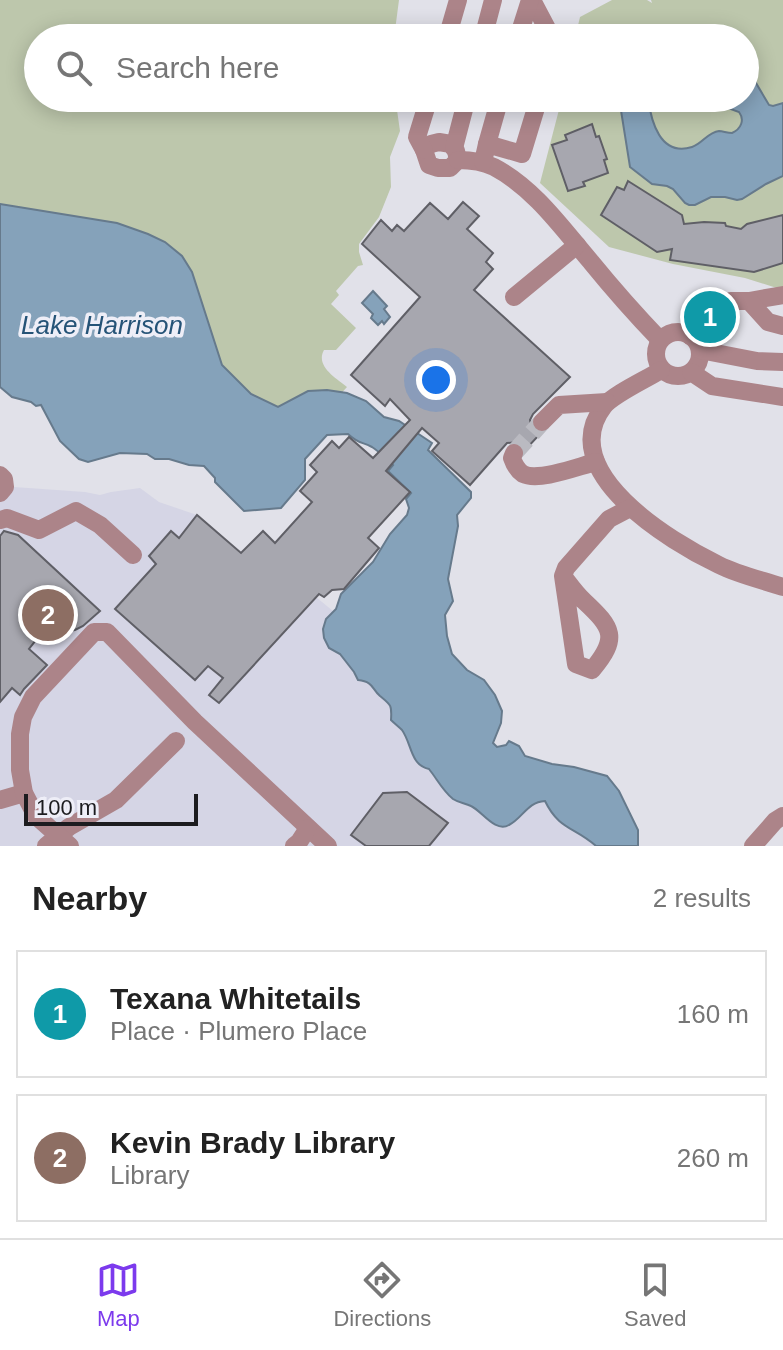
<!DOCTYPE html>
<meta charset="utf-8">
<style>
body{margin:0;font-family:Arial,sans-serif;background:#f6f6f6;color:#222}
.scale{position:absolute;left:24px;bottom:20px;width:174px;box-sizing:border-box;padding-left:8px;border:4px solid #1c1c1f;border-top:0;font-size:22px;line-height:28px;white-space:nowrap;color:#1c1c1f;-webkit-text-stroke:6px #eeeef7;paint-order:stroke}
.you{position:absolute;left:436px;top:380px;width:28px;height:28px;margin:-20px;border:6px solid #fff;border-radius:50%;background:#1a73e8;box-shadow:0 0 0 12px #1a73e833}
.badge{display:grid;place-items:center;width:52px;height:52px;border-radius:50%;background:#7c3aed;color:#fff;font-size:26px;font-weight:700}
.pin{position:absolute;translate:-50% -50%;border:4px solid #fff;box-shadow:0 2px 8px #0006}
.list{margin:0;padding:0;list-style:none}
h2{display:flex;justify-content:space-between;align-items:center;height:104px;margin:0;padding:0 32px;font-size:34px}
h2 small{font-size:26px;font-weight:400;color:#767676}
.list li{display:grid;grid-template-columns:52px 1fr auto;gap:24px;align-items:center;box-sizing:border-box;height:128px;margin:0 16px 16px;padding:0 16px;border:2px solid #e0e0e0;border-radius:0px}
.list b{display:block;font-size:30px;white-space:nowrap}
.list p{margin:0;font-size:26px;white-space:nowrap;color:#767676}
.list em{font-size:26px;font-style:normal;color:#767676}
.icon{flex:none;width:44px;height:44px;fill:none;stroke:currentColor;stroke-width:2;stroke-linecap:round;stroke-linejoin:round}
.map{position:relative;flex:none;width:783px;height:846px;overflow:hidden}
.search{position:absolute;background:#fff;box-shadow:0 4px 20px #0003;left:24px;right:24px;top:24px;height:88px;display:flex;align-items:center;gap:20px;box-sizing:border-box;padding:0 28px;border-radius:44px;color:#767676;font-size:30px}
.sheet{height:392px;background:#fff}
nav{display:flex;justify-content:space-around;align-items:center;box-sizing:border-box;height:112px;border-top:2px solid #e0e0e0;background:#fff;font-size:22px;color:#767676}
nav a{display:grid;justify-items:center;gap:4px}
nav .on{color:#7c3aed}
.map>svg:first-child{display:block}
.built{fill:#d5d5e5}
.green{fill:#bdc7ac}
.water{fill:#85a2ba;stroke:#667a8c;stroke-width:2}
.building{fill:#a7a7af;stroke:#5f5f66;stroke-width:2}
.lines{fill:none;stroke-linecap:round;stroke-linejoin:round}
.minor-tunnel{stroke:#babac1;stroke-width:18;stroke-dasharray:18 9;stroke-linecap:butt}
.minor{stroke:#ac8489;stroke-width:18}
.labels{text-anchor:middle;stroke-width:7;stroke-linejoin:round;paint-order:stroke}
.water-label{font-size:26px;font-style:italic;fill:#255377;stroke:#eeeef7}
</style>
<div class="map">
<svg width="783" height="846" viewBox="0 0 783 846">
<rect width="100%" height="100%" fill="#e1e1e9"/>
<!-- built -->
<path class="built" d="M0,486L85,492L100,495L111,492L140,488L159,502L197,515L240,553L253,540L316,597L392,660L486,763L601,831L610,846H0Z"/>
<!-- green -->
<g class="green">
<path d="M0,0H399L394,38H38V98H390L397,110L400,131L390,157L391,187L379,217L359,244V252L363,265L358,266L336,291L339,295L331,304L356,328L336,350H324C315,366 336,378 347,387L317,420L301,428L0,295Z"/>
<path d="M612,0H647L652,3L651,0H783V290L745,278L673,264L609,247L540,183L562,98H745V38H575L580,17Z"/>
</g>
<!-- water -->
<g class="water">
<path d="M745,71L753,78L769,105L773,106L783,103V176L766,184L742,199L737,200L725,197H711L695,205H689L685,203L673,189L667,186L652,184L630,167L619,98H648C651,121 660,157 692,147C702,144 708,132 719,131C723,131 727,133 732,133C741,129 745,120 739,112L725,107L717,98H745Z"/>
<path d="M0,204L117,223L148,234L165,242L182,256L192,272L222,365L251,394L278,407L308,391L327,390L347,393L366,401L384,417L399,421L432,443L428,450L471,492V498L457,515L458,526L448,579L453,601L445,615L447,636L452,654L467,670L484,680L495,695L502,711L501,723L493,743L497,747L506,745L509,741L519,746L525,756L552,764L574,767L607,776L619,791L638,830V846H596C575,827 559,830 545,801C527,802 523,818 509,825C495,833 482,811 471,806C465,803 459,803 453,799C443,791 437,779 429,769C410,765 412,744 402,730C399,727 394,723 391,720C392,705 391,705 380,696C371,688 374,682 358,680L354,672L340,654L329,648L324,638L323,629L326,619L336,609L341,594L373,562L390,534L407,515L409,508L406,499L411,493L388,471L393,465C386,459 380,452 372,447C361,441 360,445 348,434L327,435L305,459V480L281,508L244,511L215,482V478L204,466L189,465L169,459H155L147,454L120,453L88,462L79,459L60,441L41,405L36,406L31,402L12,397L0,387Z"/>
<path d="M373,291L387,306L384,309L390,317L384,324L382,321L378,325L371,318L373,314L362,303Z"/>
</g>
<!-- building -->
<g class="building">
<path d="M592,124L596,137L599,136L607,159L604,160L608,173L583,182L585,186L568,191L552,145L567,140L565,135Z"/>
<path d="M628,181L682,215L684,224L704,222L725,223L726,226L741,229L747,224L783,215V263L754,272L670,260L672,249L657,252L601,215L617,187L624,190Z"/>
<path d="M463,202L479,216L467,229L493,253L486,262L493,269L474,290L570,377L533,414L530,420L531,426L534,431L540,434L525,450L523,445L518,442L507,443L470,485L432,451L439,443L422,428L386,471L410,492L368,538L379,548L344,589L332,590L324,597L319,594L219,703L209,695L223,678L208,666L195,680L115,609L156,564L149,556L171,531L179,538L197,515L241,553L263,531L275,543L312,502L300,491L317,472L310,465L332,441L339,448L349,437L373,458L410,420L390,399L385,406L351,375L420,297L362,244L381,220L392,231L397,225L404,231L430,203L448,219Z"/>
<path d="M4,531L18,535L100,611L83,626L75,630L40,635L29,649L47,665L24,689L20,695L12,688L0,702V536Z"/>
<path d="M407,792L448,823L429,846H366L351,835L383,793Z"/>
</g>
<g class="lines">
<!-- minor-tunnel -->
<path class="minor-tunnel" d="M514,453L542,422"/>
<!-- minor -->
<g class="minor">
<path d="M532,0L552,38"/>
<path d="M447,38L458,0"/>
<path d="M483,38L493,0"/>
<path d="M518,38L530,0"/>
<path d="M439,142L451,144L456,151L458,160L450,168H438L429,165L424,150L431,144Z"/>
<path d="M487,144L500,98"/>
<path d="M454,148L467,98"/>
<path d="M424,150L417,137L429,98"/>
<path d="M458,160C471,160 482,161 494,167C534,188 562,228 591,262C613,289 636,315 660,340"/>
<path d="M483,162L487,144L522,154L539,98"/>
<path d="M514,297L577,245"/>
<path d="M749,301L783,295"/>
<circle cx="678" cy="354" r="22"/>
<path d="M690,336L699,321L731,301H749L768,322L783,326"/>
<path d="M700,350L757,361L783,362"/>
<path d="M661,370C647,379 614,394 604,406C553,471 671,542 719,565C739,575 762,580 783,587"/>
<path d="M691,372L712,386L783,397"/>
<path d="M542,422L559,405L607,402"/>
<path d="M514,453L512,458C514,464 517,470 523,474C539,482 579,466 596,462"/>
<path d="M0,475L4,479L5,487L0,493"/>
<path d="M0,520L7,518L39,530L76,511L100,525L133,555"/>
<path d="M563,576C570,585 576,594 584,601C613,628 619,638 592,670L576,664L563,576L566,568L609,519L630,508"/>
<path d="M0,800L24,793"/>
<path d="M46,846L69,827L116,800L176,741"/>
<path d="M70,846L36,816L24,793L20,770V734L23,717L33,697L94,632H107L195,722L328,846"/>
<path d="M294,846L299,842L308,828"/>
<path d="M753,846L775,821L783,816"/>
</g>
</g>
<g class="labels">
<!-- water labels -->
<g class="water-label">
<text x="102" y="334">Lake Harrison</text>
</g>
</g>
</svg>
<div class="scale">100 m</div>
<div class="you"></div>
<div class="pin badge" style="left:710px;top:317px;background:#0f9aa8">1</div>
<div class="pin badge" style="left:48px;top:615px;background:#8d6e63">2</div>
<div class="search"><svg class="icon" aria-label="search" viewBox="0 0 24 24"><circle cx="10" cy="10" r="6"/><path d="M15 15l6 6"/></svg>Search here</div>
</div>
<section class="sheet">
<h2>Nearby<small>2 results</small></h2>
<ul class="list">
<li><span class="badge" style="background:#0f9aa8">1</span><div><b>Texana Whitetails</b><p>Place · Plumero Place</p></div><em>160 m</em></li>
<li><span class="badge" style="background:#8d6e63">2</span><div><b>Kevin Brady Library</b><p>Library</p></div><em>260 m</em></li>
</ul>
</section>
<nav>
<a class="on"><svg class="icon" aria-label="map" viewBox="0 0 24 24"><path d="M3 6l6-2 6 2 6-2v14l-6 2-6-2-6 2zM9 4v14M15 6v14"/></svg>Map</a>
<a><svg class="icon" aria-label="directions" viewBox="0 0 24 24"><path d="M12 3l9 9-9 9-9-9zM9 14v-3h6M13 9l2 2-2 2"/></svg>Directions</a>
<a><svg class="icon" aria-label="saved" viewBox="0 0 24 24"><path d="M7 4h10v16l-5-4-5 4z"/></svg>Saved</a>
</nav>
